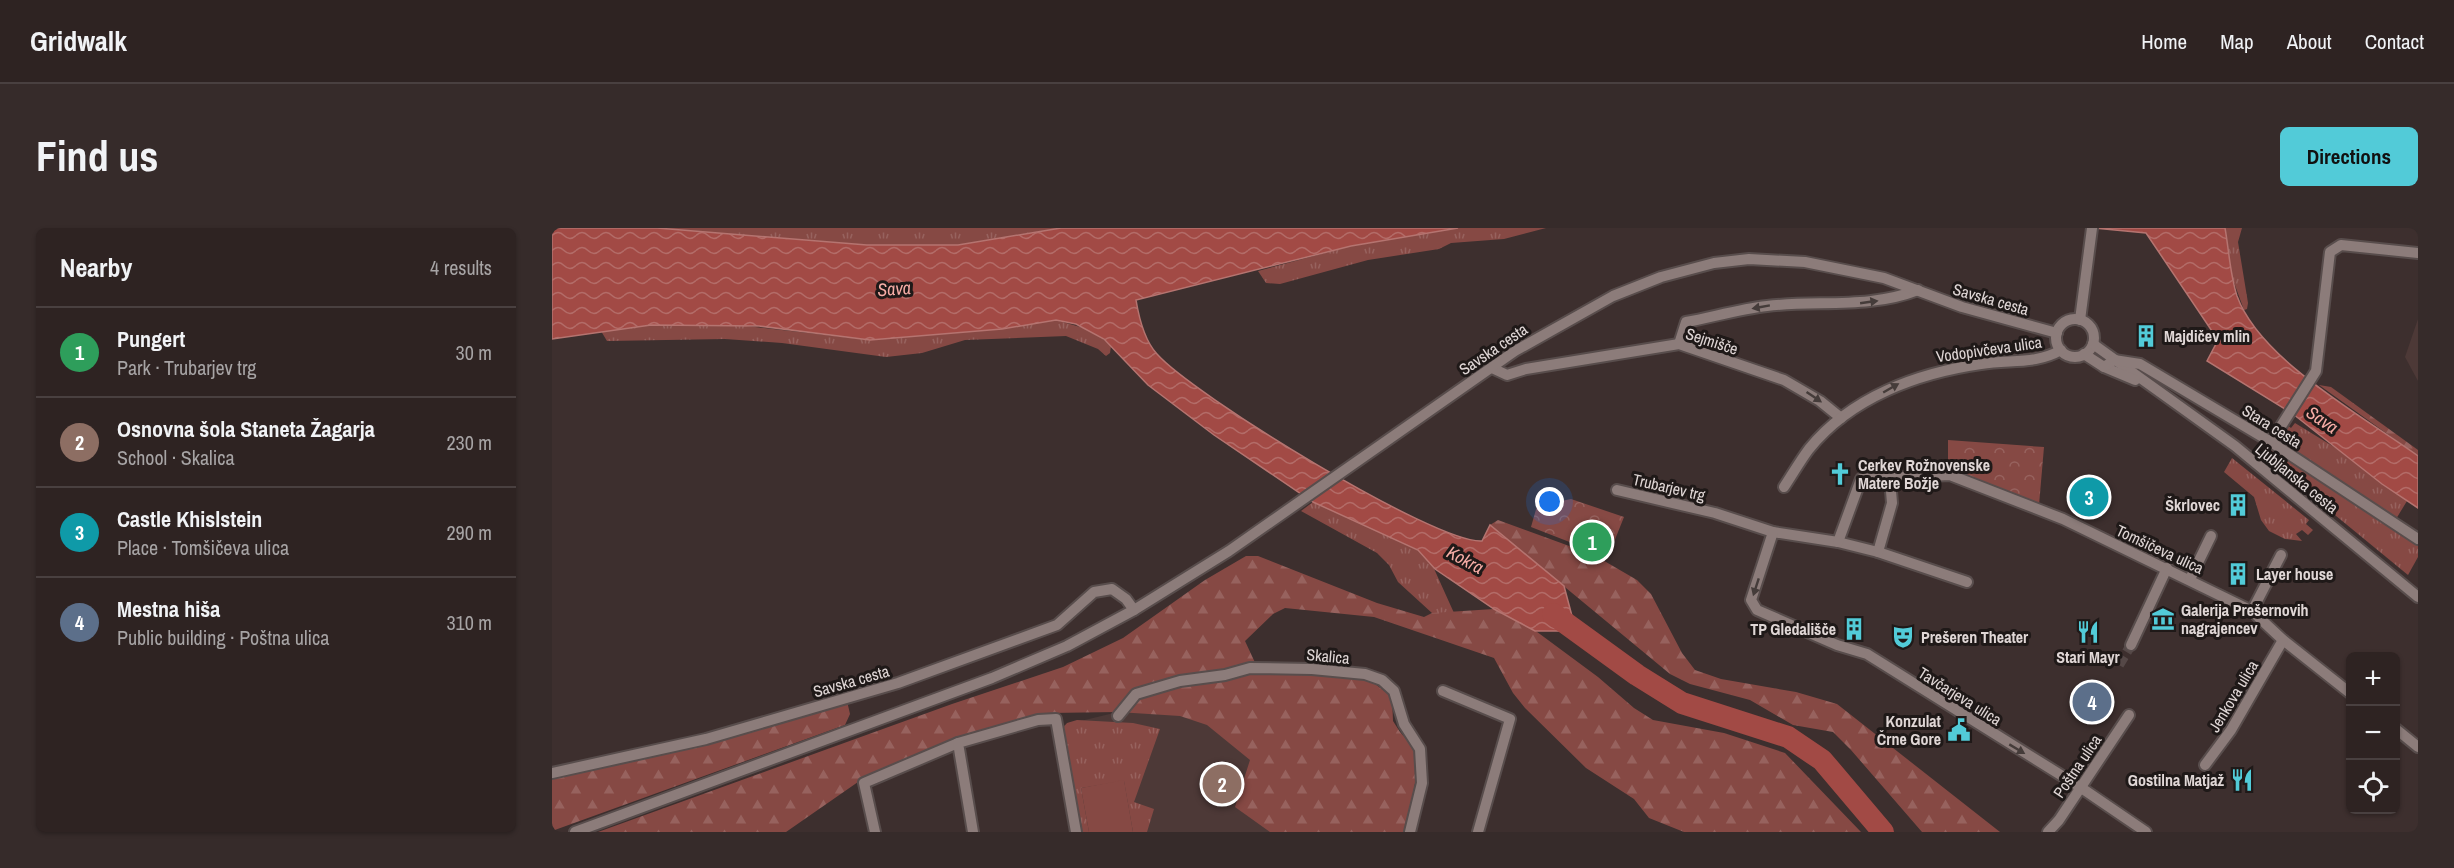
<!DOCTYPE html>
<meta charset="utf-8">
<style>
body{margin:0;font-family:"Archivo Narrow",sans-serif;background:#362b2a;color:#f1f3f6}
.controls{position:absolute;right:18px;bottom:18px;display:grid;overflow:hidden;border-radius:9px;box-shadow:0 2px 4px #0004}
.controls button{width:54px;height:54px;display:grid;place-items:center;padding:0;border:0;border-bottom:2px solid #494040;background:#2e2322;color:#f1f3f6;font:30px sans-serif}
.you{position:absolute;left:998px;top:274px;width:21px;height:21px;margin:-15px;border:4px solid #fff;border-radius:50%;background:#1a73e8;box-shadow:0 0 0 9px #1a73e833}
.badge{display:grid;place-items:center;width:39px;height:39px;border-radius:50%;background:#52cbd8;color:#fff;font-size:20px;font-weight:700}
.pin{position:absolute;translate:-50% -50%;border:3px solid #fff;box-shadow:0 2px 6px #0006}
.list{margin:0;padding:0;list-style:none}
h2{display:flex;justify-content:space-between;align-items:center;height:78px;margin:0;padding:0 24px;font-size:26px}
h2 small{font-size:20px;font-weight:400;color:#a7a4a5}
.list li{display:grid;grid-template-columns:39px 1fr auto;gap:18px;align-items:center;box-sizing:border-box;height:90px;padding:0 24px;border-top:2px solid #494040}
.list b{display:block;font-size:22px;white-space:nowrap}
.list p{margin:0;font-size:20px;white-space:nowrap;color:#a7a4a5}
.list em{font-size:20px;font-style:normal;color:#a7a4a5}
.icon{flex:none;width:33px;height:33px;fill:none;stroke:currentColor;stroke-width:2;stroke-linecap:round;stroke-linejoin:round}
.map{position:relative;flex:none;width:1866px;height:604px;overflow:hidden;border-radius:9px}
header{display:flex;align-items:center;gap:36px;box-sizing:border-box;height:84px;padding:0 30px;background:#2e2322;border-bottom:2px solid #494040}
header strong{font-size:28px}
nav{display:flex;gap:33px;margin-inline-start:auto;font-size:21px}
.intro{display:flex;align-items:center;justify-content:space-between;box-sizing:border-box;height:144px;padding:0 36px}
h1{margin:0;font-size:42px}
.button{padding:15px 27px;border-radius:9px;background:#52cbd8;color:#111;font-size:21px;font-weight:700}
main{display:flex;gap:36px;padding:0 36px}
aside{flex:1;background:#2e2322;border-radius:9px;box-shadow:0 2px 4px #0004}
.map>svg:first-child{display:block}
.built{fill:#4d3937}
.grass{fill:url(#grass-tufts)}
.forest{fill:url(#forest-firs)}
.park{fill:url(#park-crowns)}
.garden{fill:#864944}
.water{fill:url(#water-waves);stroke:#b57470;stroke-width:1.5}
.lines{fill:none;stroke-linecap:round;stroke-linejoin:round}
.river{stroke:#a24a45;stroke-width:22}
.minor-tunnel{stroke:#554847;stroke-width:10;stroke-dasharray:10 5;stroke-linecap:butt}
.minor-casing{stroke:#584d4c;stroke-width:14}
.minor{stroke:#8c7c7a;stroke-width:10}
.oneway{fill:#453c3a}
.labels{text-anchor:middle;stroke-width:6;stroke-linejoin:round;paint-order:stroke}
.street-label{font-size:16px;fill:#e0d7d6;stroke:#1f1918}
.poi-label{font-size:16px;font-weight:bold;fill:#e0d7d6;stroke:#1f1918;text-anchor:start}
.water-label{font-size:18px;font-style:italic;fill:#f7ada6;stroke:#1f1918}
</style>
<header>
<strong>Gridwalk</strong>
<nav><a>Home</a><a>Map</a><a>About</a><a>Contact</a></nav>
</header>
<div class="intro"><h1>Find us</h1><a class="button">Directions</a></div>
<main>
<aside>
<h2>Nearby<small>4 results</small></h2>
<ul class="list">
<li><span class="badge" style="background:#2e9e5b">1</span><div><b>Pungert</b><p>Park · Trubarjev trg</p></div><em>30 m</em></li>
<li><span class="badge" style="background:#8d6e63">2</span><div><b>Osnovna šola Staneta Žagarja</b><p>School · Skalica</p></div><em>230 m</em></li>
<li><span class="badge" style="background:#0f9aa8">3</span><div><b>Castle Khislstein</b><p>Place · Tomšičeva ulica</p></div><em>290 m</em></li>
<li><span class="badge" style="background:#5c6f8a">4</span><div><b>Mestna hiša</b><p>Public building · Poštna ulica</p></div><em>310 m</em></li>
</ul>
</aside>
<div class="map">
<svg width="1866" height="604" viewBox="0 0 1866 604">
<defs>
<pattern id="grass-tufts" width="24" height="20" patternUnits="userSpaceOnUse" patternTransform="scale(1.5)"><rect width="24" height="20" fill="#864944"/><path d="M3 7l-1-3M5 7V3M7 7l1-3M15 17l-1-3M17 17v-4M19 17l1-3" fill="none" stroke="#97625e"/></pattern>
<pattern id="forest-firs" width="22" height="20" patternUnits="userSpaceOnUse" patternTransform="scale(1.5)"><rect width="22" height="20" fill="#864944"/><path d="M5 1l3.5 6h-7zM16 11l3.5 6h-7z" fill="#97625e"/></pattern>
<pattern id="park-crowns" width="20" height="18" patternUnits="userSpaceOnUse" patternTransform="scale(1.5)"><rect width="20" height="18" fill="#864944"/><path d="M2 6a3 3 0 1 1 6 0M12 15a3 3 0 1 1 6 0" fill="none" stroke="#97625e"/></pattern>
<pattern id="water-waves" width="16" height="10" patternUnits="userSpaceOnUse" patternTransform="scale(1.5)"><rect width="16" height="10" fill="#a24a45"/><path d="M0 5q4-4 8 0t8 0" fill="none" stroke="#b36c68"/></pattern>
</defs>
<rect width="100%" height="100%" fill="#3d2f2e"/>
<!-- built -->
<g class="built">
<path d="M1866,91V153L1853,129Z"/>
<path d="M623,456L806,604H529L512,497L566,484Z"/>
</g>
<!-- grass -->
<g class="grass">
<path d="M105,0H509L406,17H315Z"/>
<path d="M906,0H994L952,11L899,15L887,21L816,32L728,56L714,55L706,43L799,18Z"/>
<path d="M1673,0H1690L1686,14L1696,75L1695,81L1692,82L1680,49Z"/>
<path d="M504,92L542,103L559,118L558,125L554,128L546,121L514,108L413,112L370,125L334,129L230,115L173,111L55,113L49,103L99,97L194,98L318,112L450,101Z"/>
<path d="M1743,195L1792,225L1855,273L1844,291L1727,213V205L1734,196L1739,200Z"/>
<path d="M1714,217L1866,317V329L1856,347L1705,223Z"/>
<path d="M1680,230L1757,292L1754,296L1761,302L1756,307L1750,302L1744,306L1750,313L1733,311L1717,303L1709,292L1702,269L1672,244Z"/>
<path d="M761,274L866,322L879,334L902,385H880L846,354L837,337L825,325L749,283Z"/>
<path d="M525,492L581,495L608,501L582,574L602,581L595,604H581L572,553L529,560L537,604H528L510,501L515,495Z"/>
</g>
<!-- forest -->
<g class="forest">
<path d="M1767,157L1779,159L1866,222V228Z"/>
<path d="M946,292L1042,327L1085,352L1099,366L1130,425L1143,442L1169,451L1244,464L1285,476L1448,604H1370L1299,522L1281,504L1241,497L1198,472L1138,456L1118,446L938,297Z"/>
<path d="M694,328H706L825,375L872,389L880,385L942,381L973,395L1046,449L1082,480L1101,492L1172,505L1233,525L1309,604H1132L1097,590L1082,571L1034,540L973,480L961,465L942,430L822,389L733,380L721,386L693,413L706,441L818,452L840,469L841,493L848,504L865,523L867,536L853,604H718L683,579L698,532L655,497L628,488L566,484L496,485L427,503L306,554L234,604H46L400,476L511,439L571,410L653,352Z"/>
<path d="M295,473L298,486L293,497L0,603V549L33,540L84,532Z"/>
</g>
<!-- park -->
<g class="park">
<path d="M1396,212L1492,219L1487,277L1396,244Z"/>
<path d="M1019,271L1072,289L1056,329L979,299L985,278Z"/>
</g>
<!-- garden -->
<path class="garden" d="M572,552L581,604H537L529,560Z"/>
<!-- water -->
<g class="water">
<path d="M0,0H105L315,17H406L509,0H906L799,18L584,72C587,90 592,112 605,126C640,166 883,316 930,313L938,297L1012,358L1024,403H983L942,381L883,341L866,322L761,274L662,207L596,157L552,111L524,96L504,92L450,101L318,112L207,98L99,97L0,111Z"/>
<path d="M1542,0H1673C1677,22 1678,47 1685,68C1708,132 1812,189 1866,228V280L1830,256L1741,186L1655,133L1666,112L1594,5Z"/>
</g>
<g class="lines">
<!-- river -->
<path class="river" d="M1001,386L1085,447L1130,475L1236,509L1270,532L1331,604"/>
<!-- minor-tunnel -->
<path class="minor-tunnel" d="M1567,437L1579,417"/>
<!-- minor casing -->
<g class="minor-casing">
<g id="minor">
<circle cx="1523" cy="110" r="19"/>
<path d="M1528,92L1540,0"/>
<path d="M1127,116L1134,94C1161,89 1188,81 1215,78C1266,72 1317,81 1366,62"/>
<path d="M1541,116L1683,218L1866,369"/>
<path d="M1532,126L1552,139L1583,152"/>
<path d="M1552,139L1562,132L1588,136L1719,214L1866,311"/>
<path d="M940,140L955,147L974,141L1127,116L1232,152L1268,173L1289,190"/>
<path d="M1719,214L1764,143L1778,24L1789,17L1866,25"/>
<path d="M1232,259C1240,247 1248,233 1257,221C1299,169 1366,145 1429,136C1458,131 1483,137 1509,122"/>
<path d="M1065,262L1163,285L1221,304L1286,314L1326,324L1415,354"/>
<path d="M1221,304L1199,372L1205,382L1285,417L1315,426L1528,559L1594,604"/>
<path d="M1286,314L1309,251L1398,247L1511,291L1700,383L1731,412L1798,465"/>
<path d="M1326,324L1340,275L1338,251"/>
<path d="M1638,351L1659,308"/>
<path d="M1700,383L1729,327"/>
<path d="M1579,417L1615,340"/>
<path d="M891,463L958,491L926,604"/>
<path d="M566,488L584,466L628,453L673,447L698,440L760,441L813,446L830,452L842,463L852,496L868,521L870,555L858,604"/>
<path d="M1844,501L1866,519"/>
<path d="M1653,537L1679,502L1731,412"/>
<path d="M0,545L154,511L346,455L505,397L542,364L560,361L574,371L582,382"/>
<path d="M23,604L440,450L515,418L582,382L677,323L963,123L1061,68L1109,49L1162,35L1197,31L1253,34L1332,50L1410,79L1505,105"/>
<path d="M323,604L312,555L406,515"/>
<path d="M421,604L406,515L486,492L504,491L524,604"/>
<path d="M1496,604L1507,592L1577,487"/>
</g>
</g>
<!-- minor -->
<use href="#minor" class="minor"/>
</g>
<!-- one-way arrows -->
<defs><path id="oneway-solid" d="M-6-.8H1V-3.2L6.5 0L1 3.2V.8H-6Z" transform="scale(1.5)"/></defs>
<g class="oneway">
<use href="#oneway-solid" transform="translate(1317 74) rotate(-8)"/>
<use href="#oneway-solid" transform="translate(1209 79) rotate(170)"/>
<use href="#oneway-solid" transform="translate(1339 160) rotate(-30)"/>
<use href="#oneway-solid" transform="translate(1262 169) rotate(34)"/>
<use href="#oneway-solid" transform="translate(1204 359) rotate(108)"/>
<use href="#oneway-solid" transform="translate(1465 521) rotate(31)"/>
</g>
<!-- icons -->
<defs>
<g id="building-bare" transform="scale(1.8)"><path d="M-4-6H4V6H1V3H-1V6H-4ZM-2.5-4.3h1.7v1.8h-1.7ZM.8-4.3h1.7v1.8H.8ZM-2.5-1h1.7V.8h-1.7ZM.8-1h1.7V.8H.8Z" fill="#52cbd8" stroke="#1f1918" stroke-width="2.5" paint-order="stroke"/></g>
<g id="church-bare" transform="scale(1.8)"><path d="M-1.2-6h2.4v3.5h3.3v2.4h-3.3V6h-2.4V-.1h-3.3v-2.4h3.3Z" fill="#52cbd8" stroke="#1f1918" stroke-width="2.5" paint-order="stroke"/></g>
<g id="museum-bare" transform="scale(1.8)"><path d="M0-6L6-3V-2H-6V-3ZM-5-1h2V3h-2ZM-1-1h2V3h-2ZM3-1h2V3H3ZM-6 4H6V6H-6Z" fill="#52cbd8" stroke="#1f1918" stroke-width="2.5" paint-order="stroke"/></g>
<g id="restaurant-bare" transform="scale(1.8)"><path d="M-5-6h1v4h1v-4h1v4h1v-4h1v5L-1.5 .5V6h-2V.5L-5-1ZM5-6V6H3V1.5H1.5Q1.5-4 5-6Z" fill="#52cbd8" stroke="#1f1918" stroke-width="2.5" paint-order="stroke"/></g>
<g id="theatre-bare" transform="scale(1.8)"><path d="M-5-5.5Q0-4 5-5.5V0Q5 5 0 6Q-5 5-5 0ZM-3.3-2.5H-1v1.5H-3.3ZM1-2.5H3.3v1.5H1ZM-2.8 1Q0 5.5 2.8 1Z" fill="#52cbd8" stroke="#1f1918" stroke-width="2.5" paint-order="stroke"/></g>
<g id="civic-bare" transform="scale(1.8)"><path d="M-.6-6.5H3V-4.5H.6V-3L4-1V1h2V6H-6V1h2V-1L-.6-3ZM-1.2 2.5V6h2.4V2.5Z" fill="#52cbd8" stroke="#1f1918" stroke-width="2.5" paint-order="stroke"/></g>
</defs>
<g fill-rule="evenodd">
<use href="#building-bare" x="1594" y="108"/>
<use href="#church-bare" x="1288" y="246"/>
<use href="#building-bare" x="1686" y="277"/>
<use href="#building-bare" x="1686" y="346"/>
<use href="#museum-bare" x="1611" y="391"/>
<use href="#building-bare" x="1302" y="401"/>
<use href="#restaurant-bare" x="1536" y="404"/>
<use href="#theatre-bare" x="1351" y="409"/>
<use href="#civic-bare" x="1407" y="502"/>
<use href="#restaurant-bare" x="1690" y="552"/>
</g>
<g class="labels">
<!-- street labels -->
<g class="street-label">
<text transform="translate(1439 71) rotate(16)" y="6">Savska cesta</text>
<text transform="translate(1160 113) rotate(18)" y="6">Sejmišče</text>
<text transform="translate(941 121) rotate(-34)" y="6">Savska cesta</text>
<text transform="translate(1437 121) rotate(-8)" y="6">Vodopivčeva ulica</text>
<text transform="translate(1720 198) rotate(32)" y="6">Stara cesta</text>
<text transform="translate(1745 250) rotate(39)" y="6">Ljubljanska cesta</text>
<text transform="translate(1117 259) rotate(13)" y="6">Trubarjev trg</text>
<text transform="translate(1608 321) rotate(25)" y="6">Tomšičeva ulica</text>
<text transform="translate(776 428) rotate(5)" y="6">Skalica</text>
<text transform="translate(299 453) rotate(-16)" y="6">Savska cesta</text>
<text transform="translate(1408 468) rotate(32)" y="6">Tavčarjeva ulica</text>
<text transform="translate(1681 468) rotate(-59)" y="6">Jenkova ulica</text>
<text transform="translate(1525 538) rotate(-56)" y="6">Poštna ulica</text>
</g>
<!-- poi labels -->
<g class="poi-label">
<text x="1612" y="114">Majdičev mlin</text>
<text x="1306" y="243">Cerkev Rožnovenske<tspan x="1306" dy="18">Matere Božje</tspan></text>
<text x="1668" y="283" text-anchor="end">Škrlovec</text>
<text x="1704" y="352">Layer house</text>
<text x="1629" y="388">Galerija Prešernovih<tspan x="1629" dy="18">nagrajencev</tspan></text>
<text x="1284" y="407" text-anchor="end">TP Gledališče</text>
<text x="1369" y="415">Prešeren Theater</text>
<text x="1536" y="435" text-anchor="middle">Stari Mayr</text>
<text x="1389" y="499" text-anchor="end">Konzulat<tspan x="1389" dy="18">Črne Gore</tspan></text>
<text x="1672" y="558" text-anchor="end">Gostilna Matjaž</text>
</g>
<!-- water labels -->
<g class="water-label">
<text transform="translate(342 61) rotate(-4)" y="6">Sava</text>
<text transform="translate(1770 192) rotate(34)" y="6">Sava</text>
<text transform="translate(913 332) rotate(28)" y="6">Kokra</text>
</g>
</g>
</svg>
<div class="controls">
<button>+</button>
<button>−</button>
<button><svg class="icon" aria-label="locate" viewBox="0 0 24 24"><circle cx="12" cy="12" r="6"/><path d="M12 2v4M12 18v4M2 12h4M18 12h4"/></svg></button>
</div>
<div class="you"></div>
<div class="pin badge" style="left:1040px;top:314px;background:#2e9e5b">1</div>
<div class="pin badge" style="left:670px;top:556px;background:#8d6e63">2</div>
<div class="pin badge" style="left:1537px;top:269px;background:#0f9aa8">3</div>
<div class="pin badge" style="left:1540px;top:474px;background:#5c6f8a">4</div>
</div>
</main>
